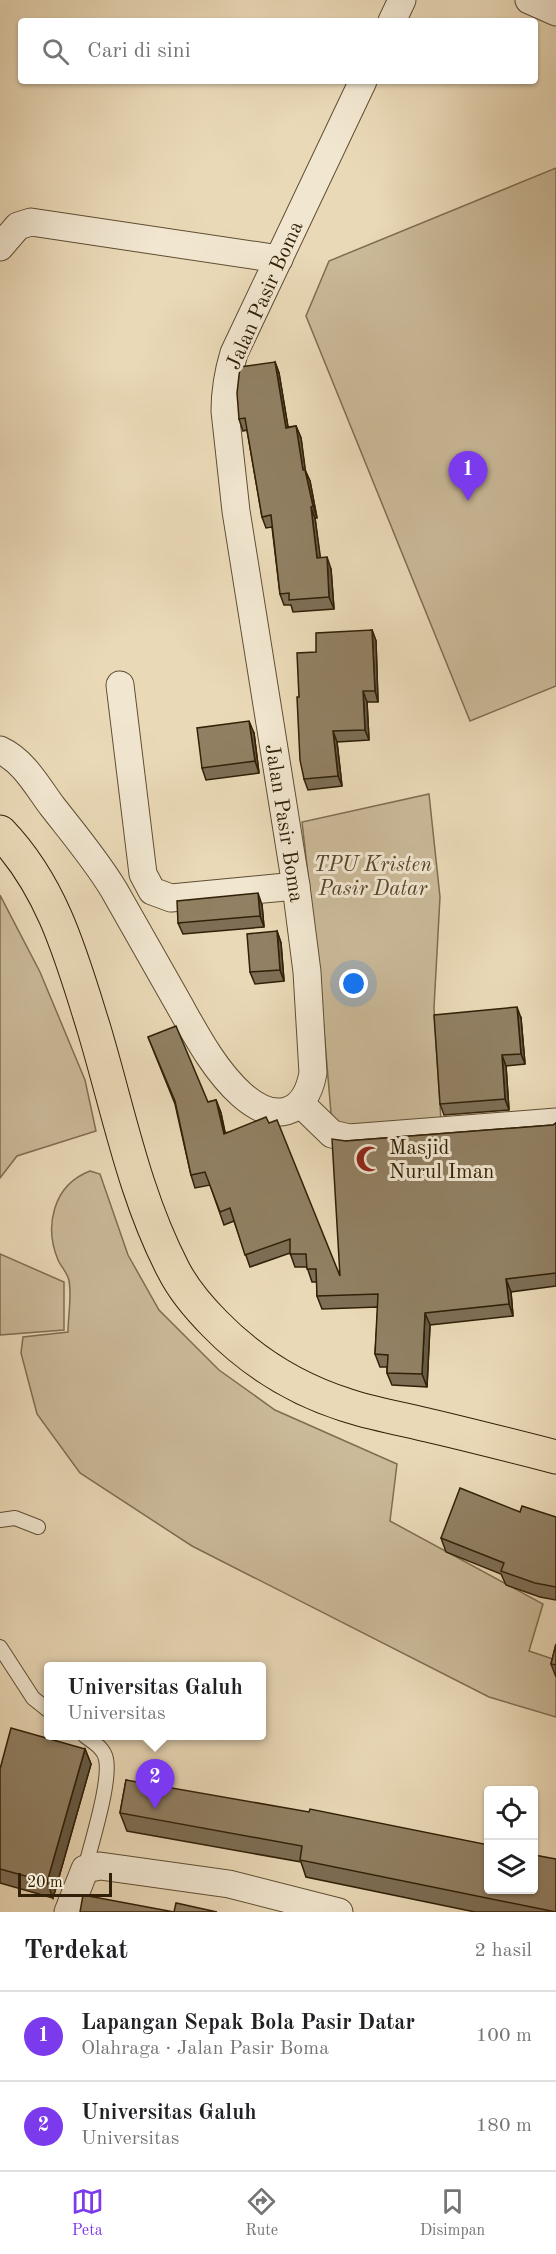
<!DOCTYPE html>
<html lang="id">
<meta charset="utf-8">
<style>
body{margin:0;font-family:"Old Standard TT",serif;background:#f2f2f2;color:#202124}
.controls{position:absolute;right:18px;bottom:18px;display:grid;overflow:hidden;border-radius:6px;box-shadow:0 2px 4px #0004}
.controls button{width:54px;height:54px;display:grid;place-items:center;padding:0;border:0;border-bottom:2px solid #e0e0e0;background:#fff;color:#202124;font:30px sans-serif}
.scale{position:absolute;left:18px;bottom:15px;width:94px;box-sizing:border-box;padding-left:6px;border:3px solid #312007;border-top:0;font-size:16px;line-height:21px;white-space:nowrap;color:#312007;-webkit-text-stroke:4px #f1e6d0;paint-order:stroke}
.you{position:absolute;left:354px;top:984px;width:21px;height:21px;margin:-15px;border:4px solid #fff;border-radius:50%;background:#1a73e8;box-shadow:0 0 0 9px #1a73e833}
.badge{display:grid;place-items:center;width:39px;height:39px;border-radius:50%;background:#7c3aed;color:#fff;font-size:20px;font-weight:700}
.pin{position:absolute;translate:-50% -50px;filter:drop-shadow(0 2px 3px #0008)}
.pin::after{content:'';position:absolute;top:32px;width:21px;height:18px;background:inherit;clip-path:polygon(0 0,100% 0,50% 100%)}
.popup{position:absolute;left:44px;top:1662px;width:222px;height:78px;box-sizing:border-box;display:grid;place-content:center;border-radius:6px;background:#fff;filter:drop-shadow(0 2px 4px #0005);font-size:20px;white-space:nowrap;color:#757577}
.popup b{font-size:22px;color:#202124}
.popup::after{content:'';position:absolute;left:50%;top:100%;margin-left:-12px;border:12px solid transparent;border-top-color:#fff}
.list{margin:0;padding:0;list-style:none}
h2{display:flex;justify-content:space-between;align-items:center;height:78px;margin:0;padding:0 24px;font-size:26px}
h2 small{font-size:20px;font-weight:400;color:#757577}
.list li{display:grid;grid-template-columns:39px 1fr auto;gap:18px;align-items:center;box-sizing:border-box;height:90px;padding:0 24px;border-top:2px solid #e0e0e0}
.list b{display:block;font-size:22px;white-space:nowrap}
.list p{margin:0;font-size:20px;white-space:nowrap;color:#757577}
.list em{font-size:20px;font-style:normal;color:#757577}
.icon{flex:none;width:33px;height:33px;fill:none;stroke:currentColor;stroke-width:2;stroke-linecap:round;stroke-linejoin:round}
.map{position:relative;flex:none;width:556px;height:1912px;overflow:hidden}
.search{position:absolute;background:#fff;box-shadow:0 2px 4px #0004;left:18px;right:18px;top:18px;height:66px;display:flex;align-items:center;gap:15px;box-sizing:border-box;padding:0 21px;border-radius:6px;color:#757577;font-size:22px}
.sheet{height:258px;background:#fff}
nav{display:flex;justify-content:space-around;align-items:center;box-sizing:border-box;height:84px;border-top:2px solid #e0e0e0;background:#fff;font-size:16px;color:#757577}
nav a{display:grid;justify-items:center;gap:3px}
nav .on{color:#7c3aed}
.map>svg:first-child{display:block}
.green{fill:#cbba99;stroke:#7e6d50;stroke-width:1.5}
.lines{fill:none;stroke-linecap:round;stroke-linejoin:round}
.service-casing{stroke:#5f4e33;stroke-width:16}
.minor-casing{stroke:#5f4e33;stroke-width:29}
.trunk-casing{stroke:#312007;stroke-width:35}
.service{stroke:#f1e6d0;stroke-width:14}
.minor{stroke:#f1e6d0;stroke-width:27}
.trunk{stroke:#ead9b7;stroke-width:33}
.wall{fill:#7d6e55;stroke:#312007;stroke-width:1.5}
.shaded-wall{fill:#665a45;stroke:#312007;stroke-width:1.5}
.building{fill:#918063;stroke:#312007;stroke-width:1.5}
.labels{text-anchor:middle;stroke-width:6;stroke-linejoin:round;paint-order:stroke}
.street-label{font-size:21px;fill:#312007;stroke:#f1e6d0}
.park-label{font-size:21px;font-style:italic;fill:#58462c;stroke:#f1e6d0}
.poi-label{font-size:21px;fill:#312007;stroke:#f1e6d0;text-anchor:start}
</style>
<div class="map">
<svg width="556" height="1912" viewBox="0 0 556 1912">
<rect width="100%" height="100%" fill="#ead9b7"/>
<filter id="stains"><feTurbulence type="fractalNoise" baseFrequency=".00333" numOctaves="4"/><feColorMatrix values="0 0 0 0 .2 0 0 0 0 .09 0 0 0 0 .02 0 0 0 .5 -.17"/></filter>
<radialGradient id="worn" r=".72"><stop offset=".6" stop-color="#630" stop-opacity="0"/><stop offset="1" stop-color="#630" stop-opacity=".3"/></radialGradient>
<!-- green -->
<g class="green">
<path d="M556,168V686L470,721L306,316L329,261Z"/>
<path d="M429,794L440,897L434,1008L441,1121L347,1128L333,1120L331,1113L319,971L302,822Z"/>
<path d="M0,895L40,972L85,1080L96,1131L17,1156L0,1178Z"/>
<path d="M90,1171L100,1174L128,1255L159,1310L219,1370L275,1410L397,1464L390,1521L543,1604L529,1651L556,1660V1717L489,1697L192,1546L80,1473L37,1414L21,1353L23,1337L68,1332C68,1316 72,1296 69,1281C68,1273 61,1267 58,1260C44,1226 53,1185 90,1171Z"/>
<path d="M0,1254L64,1282V1330L0,1335Z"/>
</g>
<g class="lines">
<!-- service casing -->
<g class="service-casing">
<g id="service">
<path d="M0,1520L15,1518L38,1527"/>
<path d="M0,1647L33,1698L48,1710"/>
<path d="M85,1736C93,1742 104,1748 106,1759C111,1782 91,1844 85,1869"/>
</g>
</g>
<!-- minor casing -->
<g class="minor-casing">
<g id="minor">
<path d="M529,0L556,12"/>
<path d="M392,21L402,0"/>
<path d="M0,247L18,226L31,222L279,259"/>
<path d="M120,685L143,874L152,891L171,898L296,886"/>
<path d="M0,750C24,761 37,786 52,806C73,833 96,860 114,890C135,927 156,964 177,1001C195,1033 214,1070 242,1095C274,1123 305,1117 313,1073L307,972L296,886L236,511L225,411C225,391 228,373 234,353L363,81"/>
<path d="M301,1104L332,1134L349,1138L556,1122"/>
<path d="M68,1912L85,1869L100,1866L229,1884L339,1912"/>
</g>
</g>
<!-- trunk casing -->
<g class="trunk-casing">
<path id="trunk" d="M0,832C53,887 72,958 94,1029C118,1109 134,1194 173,1269C183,1289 199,1308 215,1324C251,1361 296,1389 346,1405C372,1414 400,1418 427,1425C470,1435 513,1446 556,1457"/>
</g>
<!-- service -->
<use href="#service" class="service"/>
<!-- minor -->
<use href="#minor" class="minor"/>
<!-- trunk -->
<use href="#trunk" class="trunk"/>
</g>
<!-- wall -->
<g class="wall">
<path d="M275,362L279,373L288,427L296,426L301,438L305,470L310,481L317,518H315L320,558L331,569L334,609L293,612L291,605H284L280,594L272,527L266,528L262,517L247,430L243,431L239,419Z"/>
<path d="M372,630L376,641L378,702H367L369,740L337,742L342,786L308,790L304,779L299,697L316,652Z"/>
<path d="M254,733L259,773L206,780L202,768Z"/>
<path d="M262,905L264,927L183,934L178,923Z"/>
<path d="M277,931L281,943L284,981L255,984L250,972Z"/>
<path d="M521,1018L525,1064L506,1066L509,1110L444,1115L440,1104Z"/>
<path d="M148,1037L208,1102L216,1100L221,1113L225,1133L269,1123L340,1276L346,1141L553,1125L556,1123V1286L511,1292L513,1316L430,1325L427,1387L392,1385L387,1373V1367H380L375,1354L378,1307L322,1309L317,1296V1282H312L307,1267H295L290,1253L250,1267L234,1221L224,1225L210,1185L195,1188L191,1175L175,1104Z"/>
<path d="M520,1512L556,1517V1600L540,1597L506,1585L501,1574L446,1552L441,1538Z"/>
<path d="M556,1644V1677L551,1664Z"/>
<path d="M85,1749L91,1764L53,1898L0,1883V1769Z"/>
<path d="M126,1780L556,1912H475L306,1877L301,1862L127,1831L120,1813Z"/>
</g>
<!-- shaded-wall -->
<g class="shaded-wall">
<path d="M275,362L279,373L290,439L286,428Z"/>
<path d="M296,426L301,438L307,482L303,470Z"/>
<path d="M305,470L310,481L317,518L313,506Z"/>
<path d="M311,507L315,518L322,569L317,558Z"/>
<path d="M327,557L331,569L334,609L329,597Z"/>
<path d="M372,630L376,641L378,702L375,691Z"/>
<path d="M363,691L367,702L369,740L365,730Z"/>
<path d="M249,721L254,733L259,773L255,761Z"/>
<path d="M333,731L337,742L342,786L338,776Z"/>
<path d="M258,893L262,905L264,927L260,916Z"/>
<path d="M277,931L281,943L284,981L280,970Z"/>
<path d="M517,1007L521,1018L525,1064L521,1054Z"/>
<path d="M502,1055L506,1066L509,1110L505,1099Z"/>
<path d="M216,1100L221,1113L228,1146L224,1134Z"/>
<path d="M506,1279L511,1292L513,1316L509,1304Z"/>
<path d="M425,1313L430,1325L427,1387L422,1374Z"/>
<path d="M85,1749L91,1764L53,1898L47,1882Z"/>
</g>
<!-- building -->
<g class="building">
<path d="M275,362L286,428L296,426L303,470H305L313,506L311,507L317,558L327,557L329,597L289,600V593L280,594L271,515L262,517L245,418L239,419L237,393L240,367Z"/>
<path d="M372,630L375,691H363L365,730L333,731L338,776L304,779L300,760L297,697H299L297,653L316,652V633Z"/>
<path d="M249,721L255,761L202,768L197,728Z"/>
<path d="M258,893L260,916L178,923L177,901Z"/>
<path d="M277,931L280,970L250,972L247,934Z"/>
<path d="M517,1007L521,1054L502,1055L505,1099L440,1104L434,1015Z"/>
<path d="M176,1026L208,1102L216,1100L224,1134L266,1117L269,1123L277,1120L340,1276L332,1139L346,1141L553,1125L556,1123V1273L506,1279L509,1304L425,1313L422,1374L387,1373L388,1355L375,1354L378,1294L317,1296L316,1269H307L306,1254H290V1239L245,1255L230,1208L220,1212L205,1172L191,1175L175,1101L148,1037Z"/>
<path d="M460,1488L520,1512L522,1506L556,1517V1587L535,1583L501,1571L504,1563L441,1538Z"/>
<path d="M556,1644V1665L551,1664Z"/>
<path d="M11,1728L85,1749L47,1882L0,1869V1769Z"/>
<path d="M126,1780L309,1812L310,1809L489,1845V1890H534V1855L556,1859V1912L300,1860L302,1846L120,1813Z"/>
<path d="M83,1895L174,1912L176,1903L217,1912H80Z"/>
</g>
<!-- icons -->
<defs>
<g id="mosque-bare" transform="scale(2.07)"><path d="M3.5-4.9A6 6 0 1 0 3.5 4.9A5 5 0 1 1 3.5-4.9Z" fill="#8f2418" stroke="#f1e6d0" stroke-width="2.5" paint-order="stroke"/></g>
</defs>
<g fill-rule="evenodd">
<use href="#mosque-bare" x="369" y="1159"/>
</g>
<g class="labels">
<!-- street labels -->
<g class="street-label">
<text transform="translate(264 295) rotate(-66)" y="7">Jalan Pasir Boma</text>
<text transform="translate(285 823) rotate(81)" y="7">Jalan Pasir Boma</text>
</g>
<!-- park labels -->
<g class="park-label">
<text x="373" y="871">TPU Kristen<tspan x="373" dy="24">Pasir Datar</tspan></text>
</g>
<!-- poi labels -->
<g class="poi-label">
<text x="389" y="1154">Masjid<tspan x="389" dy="24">Nurul Iman</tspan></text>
</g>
</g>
<rect width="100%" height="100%" filter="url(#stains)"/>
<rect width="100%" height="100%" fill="url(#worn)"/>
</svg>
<div class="controls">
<button><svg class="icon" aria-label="locate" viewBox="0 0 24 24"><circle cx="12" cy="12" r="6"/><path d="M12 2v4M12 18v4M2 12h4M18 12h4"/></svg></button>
<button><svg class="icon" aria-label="layers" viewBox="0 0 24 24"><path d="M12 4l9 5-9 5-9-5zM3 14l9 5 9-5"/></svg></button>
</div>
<div class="scale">20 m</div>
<div class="you"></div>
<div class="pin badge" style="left:468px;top:501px">1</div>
<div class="pin badge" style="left:155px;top:1809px">2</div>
<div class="popup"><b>Universitas Galuh</b>Universitas</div>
<div class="search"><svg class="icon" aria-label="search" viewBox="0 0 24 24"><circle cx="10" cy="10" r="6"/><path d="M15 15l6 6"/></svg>Cari di sini</div>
</div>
<section class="sheet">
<h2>Terdekat<small>2 hasil</small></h2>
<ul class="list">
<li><span class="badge">1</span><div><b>Lapangan Sepak Bola Pasir Datar</b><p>Olahraga · Jalan Pasir Boma</p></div><em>100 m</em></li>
<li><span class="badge">2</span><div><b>Universitas Galuh</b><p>Universitas</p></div><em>180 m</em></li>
</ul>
</section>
<nav>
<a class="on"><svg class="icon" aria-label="map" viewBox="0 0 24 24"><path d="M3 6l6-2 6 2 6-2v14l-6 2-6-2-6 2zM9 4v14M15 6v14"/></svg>Peta</a>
<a><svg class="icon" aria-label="directions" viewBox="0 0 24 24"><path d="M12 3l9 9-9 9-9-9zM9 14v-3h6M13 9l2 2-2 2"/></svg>Rute</a>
<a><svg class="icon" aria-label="saved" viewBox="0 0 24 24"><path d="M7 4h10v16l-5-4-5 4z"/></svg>Disimpan</a>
</nav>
